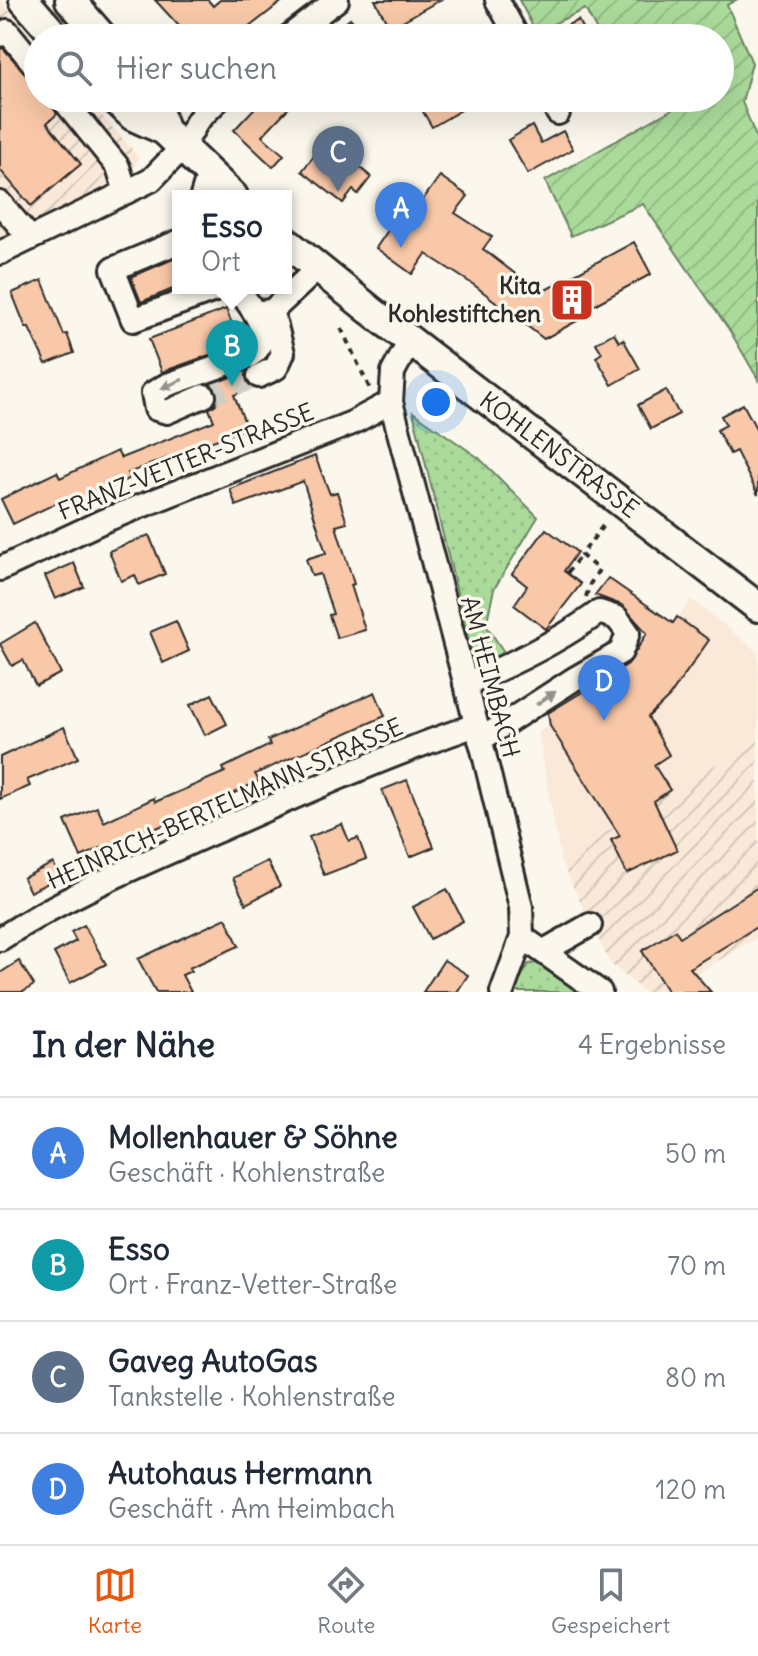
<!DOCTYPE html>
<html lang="de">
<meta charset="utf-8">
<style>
body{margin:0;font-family:Delius,sans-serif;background:#f2f2f3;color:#1f2937}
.you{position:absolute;left:436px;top:402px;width:28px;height:28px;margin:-20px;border:6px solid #fff;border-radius:50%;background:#1a73e8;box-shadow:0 0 0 12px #1a73e833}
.badge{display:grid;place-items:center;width:52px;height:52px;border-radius:50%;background:#ea580c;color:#fff;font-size:26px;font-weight:700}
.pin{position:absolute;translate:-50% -66px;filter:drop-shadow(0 2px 4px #0008)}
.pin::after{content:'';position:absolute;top:42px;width:28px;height:24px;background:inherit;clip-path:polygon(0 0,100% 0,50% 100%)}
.popup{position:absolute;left:172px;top:190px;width:120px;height:104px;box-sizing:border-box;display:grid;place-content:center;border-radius:0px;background:#fff;filter:drop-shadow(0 2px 6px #0005);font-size:26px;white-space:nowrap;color:#747a83}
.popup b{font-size:30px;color:#1f2937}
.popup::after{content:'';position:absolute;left:50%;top:100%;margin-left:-16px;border:16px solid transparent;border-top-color:#fff}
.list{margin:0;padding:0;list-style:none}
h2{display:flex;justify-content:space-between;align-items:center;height:104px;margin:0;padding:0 32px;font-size:34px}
h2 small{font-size:26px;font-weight:400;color:#747a83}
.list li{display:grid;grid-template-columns:52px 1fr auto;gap:24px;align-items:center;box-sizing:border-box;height:112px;padding:0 32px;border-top:2px solid #e0e1e3}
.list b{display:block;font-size:30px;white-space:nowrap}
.list p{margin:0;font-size:26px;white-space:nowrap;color:#747a83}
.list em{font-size:26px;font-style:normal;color:#747a83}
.icon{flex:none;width:44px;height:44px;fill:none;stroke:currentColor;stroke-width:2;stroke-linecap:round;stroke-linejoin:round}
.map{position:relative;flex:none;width:758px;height:992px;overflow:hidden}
.search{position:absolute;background:#fff;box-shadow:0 8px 32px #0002;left:24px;right:24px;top:24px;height:88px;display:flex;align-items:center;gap:20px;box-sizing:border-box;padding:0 28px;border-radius:44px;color:#747a83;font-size:30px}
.sheet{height:552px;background:#fff}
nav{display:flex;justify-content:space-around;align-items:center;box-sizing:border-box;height:112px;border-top:2px solid #e0e1e3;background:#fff;font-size:22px;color:#747a83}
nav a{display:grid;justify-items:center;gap:4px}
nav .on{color:#ea580c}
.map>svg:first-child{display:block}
.built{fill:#fae9d8}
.industrial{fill:url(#industrial-furrows)}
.grass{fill:url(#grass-dots);stroke:#6b8363;stroke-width:2}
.garden{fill:url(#garden-furrows);stroke:#6b8363;stroke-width:2}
.building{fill:#f8c8a8;stroke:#2b2b2b;stroke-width:2}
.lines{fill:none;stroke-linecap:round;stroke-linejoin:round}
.minor-tunnel{stroke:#d1cec5;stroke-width:22;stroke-dasharray:22 11;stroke-linecap:butt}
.minor-casing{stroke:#2b2b2b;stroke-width:28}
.major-casing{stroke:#2b2b2b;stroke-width:34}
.path{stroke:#2b2b2b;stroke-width:4;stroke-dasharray:6 6;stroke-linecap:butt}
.minor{stroke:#fbf7ec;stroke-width:22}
.major{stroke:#fbf7ec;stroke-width:28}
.oneway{fill:#93918c}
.labels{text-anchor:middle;stroke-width:7;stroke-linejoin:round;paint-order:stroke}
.poi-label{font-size:24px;font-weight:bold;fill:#2b2b2b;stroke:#fbf7ec;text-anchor:end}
.street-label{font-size:24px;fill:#2b2b2b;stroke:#fbf7ec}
</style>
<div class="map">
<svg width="758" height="992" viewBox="0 0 758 992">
<defs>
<pattern id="industrial-furrows" width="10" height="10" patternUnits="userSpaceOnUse" patternTransform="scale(2)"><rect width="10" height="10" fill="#fae9d8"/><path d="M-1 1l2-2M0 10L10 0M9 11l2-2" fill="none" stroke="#d6c8ba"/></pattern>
<pattern id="grass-dots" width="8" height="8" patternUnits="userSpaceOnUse" patternTransform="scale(2)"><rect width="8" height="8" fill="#abdb9b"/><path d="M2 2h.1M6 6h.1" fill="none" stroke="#93bc86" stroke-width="1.8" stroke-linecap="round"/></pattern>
<pattern id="garden-furrows" width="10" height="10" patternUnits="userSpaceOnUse" patternTransform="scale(2)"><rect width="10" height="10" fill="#abdb9b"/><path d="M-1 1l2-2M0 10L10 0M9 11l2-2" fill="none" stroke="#93bc86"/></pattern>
</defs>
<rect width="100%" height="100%" fill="#fbf7ec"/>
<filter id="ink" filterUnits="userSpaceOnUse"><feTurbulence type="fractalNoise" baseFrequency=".0125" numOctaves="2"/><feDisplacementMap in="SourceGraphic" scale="16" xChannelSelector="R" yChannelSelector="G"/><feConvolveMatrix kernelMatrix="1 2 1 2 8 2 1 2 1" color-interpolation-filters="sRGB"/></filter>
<g filter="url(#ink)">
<!-- built -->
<path class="built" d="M691,599L758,652V741L670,790L561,862L538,732L641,672Z"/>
<!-- industrial -->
<g class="industrial">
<path d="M0,1L38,44V98H86L139,157L127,178L0,237Z"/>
<path d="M758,741V937L666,992H644L610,963L561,862L670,790Z"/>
</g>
<!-- grass -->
<g class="grass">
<path d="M413,412L479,458L538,517L494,589L486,625L508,658L477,674Z"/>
<path d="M545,962L587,992H512L529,964Z"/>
</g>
<!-- garden -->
<path class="garden" d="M519,0H736L727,5L752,63L742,102L758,142V379L730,331L643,204L571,236L545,181L692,98H720V38H601L585,9L536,32Z"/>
<!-- building -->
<g class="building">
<path d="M155,0H208L213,6L220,0H284L235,38H190Z"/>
<path d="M375,0H440L390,28Z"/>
<path d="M350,18L368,38H329Z"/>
<path d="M578,20L587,38H541Z"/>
<path d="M3,48L38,87V98L48,99L57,114L47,123L81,164L31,206L0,170V49Z"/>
<path d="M264,98H298L262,136L284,155L273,167L234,130Z"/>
<path d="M415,98H482L432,127Z"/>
<path d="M532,126L541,143L563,131L573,149L528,174L508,140Z"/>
<path d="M323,144L344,160L347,156L371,177L358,194L353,190L343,203L302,171Z"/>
<path d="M440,176L468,196L455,213L492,237L483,249L540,293L634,242L651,274L581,312L584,317L544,339L474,285L426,254L412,274L376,248L395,220L404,226Z"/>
<path d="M178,257V287L141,302L131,277Z"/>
<path d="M42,280L64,335L67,334L74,353L46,364L29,328H26L12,293Z"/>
<path d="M226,309L240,344L162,372L149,339Z"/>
<path d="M614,333L619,342L623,339L640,369L612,385L596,357L602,353L596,343Z"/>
<path d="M246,372V381L252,388L234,395L247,428L128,473L130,478L73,505L69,497L13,524L1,499L57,472L60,478L117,451L121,458L214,421L209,409L216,404L218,397L216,390L211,384Z"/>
<path d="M666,390L679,414L651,429L638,405Z"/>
<path d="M743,404L758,432V495L736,451L730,454L717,430L726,425L721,416Z"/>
<path d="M315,456L330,494L337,492L347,523L336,526L354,584L351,585L365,630L337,638L329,615L333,614L320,574L312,576L306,559L326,553L303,481L236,506L230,489Z"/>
<path d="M546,529L577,552L564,571L581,584L546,629L514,605L527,586L512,574Z"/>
<path d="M149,535L165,574L139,585L135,575L121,581L109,551Z"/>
<path d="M74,563L84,587L55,599L45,576Z"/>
<path d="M608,578L673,623L677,617L709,640L669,697L648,717L669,755L654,765L670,790L654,801L677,850L627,874L611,840L620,836L550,726L548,713L628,664L647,633L622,605L595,595Z"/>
<path d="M176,621L189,651L163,663L150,632Z"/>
<path d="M35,623L61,673L36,686L23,660L12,666L0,644Z"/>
<path d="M375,692L385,716L255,774L259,781L228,796L141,835L139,831L81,857L65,821L97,807L104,822L154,798L155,802L225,772L223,768L270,745L268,740Z"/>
<path d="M212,694L227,724L205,735L190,705Z"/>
<path d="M64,727L78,758L27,780L30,786L0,799V757Z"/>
<path d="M407,780L434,847L410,857L382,790Z"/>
<path d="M342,824L349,841L358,838L366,859L324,875L309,837Z"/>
<path d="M267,861L280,886L246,904L233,878Z"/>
<path d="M53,863L60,877L30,892L23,878Z"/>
<path d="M758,887V926L690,968L711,992H668L642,951L675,930L680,937Z"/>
<path d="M447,889L463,921L430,939L413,907Z"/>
<path d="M226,918L239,946L189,968L191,971L182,975L191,992H156L138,959Z"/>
<path d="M84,925L106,964L70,983L54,953L76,941L71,932Z"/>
<path d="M444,960L468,975L457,992H423Z"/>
<path d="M19,961L34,985L23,992H0V973Z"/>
</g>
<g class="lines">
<!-- minor-tunnel -->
<path class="minor-tunnel" d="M204,396L259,376"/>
<!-- minor casing -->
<g class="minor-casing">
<g id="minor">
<path d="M497,0L518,38"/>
<path d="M0,35L7,31L38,69"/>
<path d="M287,38L337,0"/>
<path d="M62,98L118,167L126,192"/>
<path d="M550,98L558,113"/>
<path d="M202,196L209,173"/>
<path d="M0,203L30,238"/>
<path d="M178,242L113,269L133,320L220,288"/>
<path d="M0,253L151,180L182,148L198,120L220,98"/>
<path d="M261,312L272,311L317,269"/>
<path d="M410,341L393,372L391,402L483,750L521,907L522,937L502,992"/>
<path d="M259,376L276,368L283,353L272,311"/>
<path d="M204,396L167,412L156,409L153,393L167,385L249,356C278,339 252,307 237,288"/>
<path d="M0,569L103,521L352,423L391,402"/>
<path d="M465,684C511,665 558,642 599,612L617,618L628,633L621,652L574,679L480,740"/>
<path d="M522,937L600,992"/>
<path d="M0,939C65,896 140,865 212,833C299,795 385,756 476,725"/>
<path d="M544,951L590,925"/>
</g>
</g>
<!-- major casing -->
<g class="major-casing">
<g id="major">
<path d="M24,0L57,38"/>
<path d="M70,0L103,38"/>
<path d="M114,98L133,116L164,130L233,196"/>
<path d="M155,98L164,130"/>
<path d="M286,242L370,310L758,607"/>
</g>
</g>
<!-- path -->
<g class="path">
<path d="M341,328L371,391"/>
<path d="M567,573L581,555"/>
<path d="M586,597L590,584L599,570L581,555L605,523"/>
</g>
<!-- minor -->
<use href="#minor" class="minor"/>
<!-- major -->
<use href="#major" class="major"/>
</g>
<!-- one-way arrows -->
<defs><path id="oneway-solid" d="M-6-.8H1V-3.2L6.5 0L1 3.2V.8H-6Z" transform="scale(2)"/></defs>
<g class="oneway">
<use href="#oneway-solid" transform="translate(172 384) rotate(157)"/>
<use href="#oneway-solid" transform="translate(546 698) rotate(-34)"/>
</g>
</g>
<!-- icons -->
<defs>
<g id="building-square" transform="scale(2.3)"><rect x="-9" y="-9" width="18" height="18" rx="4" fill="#c8321e" stroke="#fbf7ec"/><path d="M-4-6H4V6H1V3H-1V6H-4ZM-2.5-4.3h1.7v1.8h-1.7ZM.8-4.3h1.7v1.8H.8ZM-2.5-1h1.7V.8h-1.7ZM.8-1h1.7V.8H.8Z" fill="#fff"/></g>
</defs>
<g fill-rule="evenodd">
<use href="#building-square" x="572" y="300"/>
</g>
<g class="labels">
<!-- poi labels -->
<g class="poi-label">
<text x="541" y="294">Kita<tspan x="541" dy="28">Kohlestiftchen</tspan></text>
</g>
<!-- street labels -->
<g class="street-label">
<text transform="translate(559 455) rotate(37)" y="8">KOHLENSTRASSE</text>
<text transform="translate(186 462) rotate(-22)" y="8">FRANZ-VETTER-STRASSE</text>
<text transform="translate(490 677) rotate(75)" y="8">AM HEIMBACH</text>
<text transform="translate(225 804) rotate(-24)" y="8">HEINRICH-BERTELMANN-STRASSE</text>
</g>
</g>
</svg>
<div class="you"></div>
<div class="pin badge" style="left:401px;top:248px;background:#3f7fe0">A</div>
<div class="pin badge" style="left:232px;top:386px;background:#0f9aa8">B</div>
<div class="popup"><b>Esso</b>Ort</div>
<div class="pin badge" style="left:338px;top:192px;background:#5c6f8a">C</div>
<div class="pin badge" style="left:604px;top:721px;background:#3f7fe0">D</div>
<div class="search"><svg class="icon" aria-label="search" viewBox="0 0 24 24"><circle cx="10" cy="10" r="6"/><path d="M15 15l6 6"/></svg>Hier suchen</div>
</div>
<section class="sheet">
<h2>In der Nähe<small>4 Ergebnisse</small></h2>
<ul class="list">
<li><span class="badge" style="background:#3f7fe0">A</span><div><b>Mollenhauer &amp; Söhne</b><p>Geschäft · Kohlenstraße</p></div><em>50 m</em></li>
<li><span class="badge" style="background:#0f9aa8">B</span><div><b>Esso</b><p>Ort · Franz-Vetter-Straße</p></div><em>70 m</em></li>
<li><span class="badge" style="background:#5c6f8a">C</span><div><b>Gaveg AutoGas</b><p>Tankstelle · Kohlenstraße</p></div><em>80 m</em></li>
<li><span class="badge" style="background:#3f7fe0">D</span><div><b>Autohaus Hermann</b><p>Geschäft · Am Heimbach</p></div><em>120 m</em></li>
</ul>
</section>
<nav>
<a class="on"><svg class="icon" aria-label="map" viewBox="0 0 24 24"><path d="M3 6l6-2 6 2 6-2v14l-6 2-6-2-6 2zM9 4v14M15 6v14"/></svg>Karte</a>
<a><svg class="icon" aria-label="directions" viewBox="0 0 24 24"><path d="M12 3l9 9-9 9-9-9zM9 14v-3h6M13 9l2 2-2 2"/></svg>Route</a>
<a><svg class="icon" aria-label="saved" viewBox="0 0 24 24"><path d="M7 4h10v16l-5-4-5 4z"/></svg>Gespeichert</a>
</nav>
